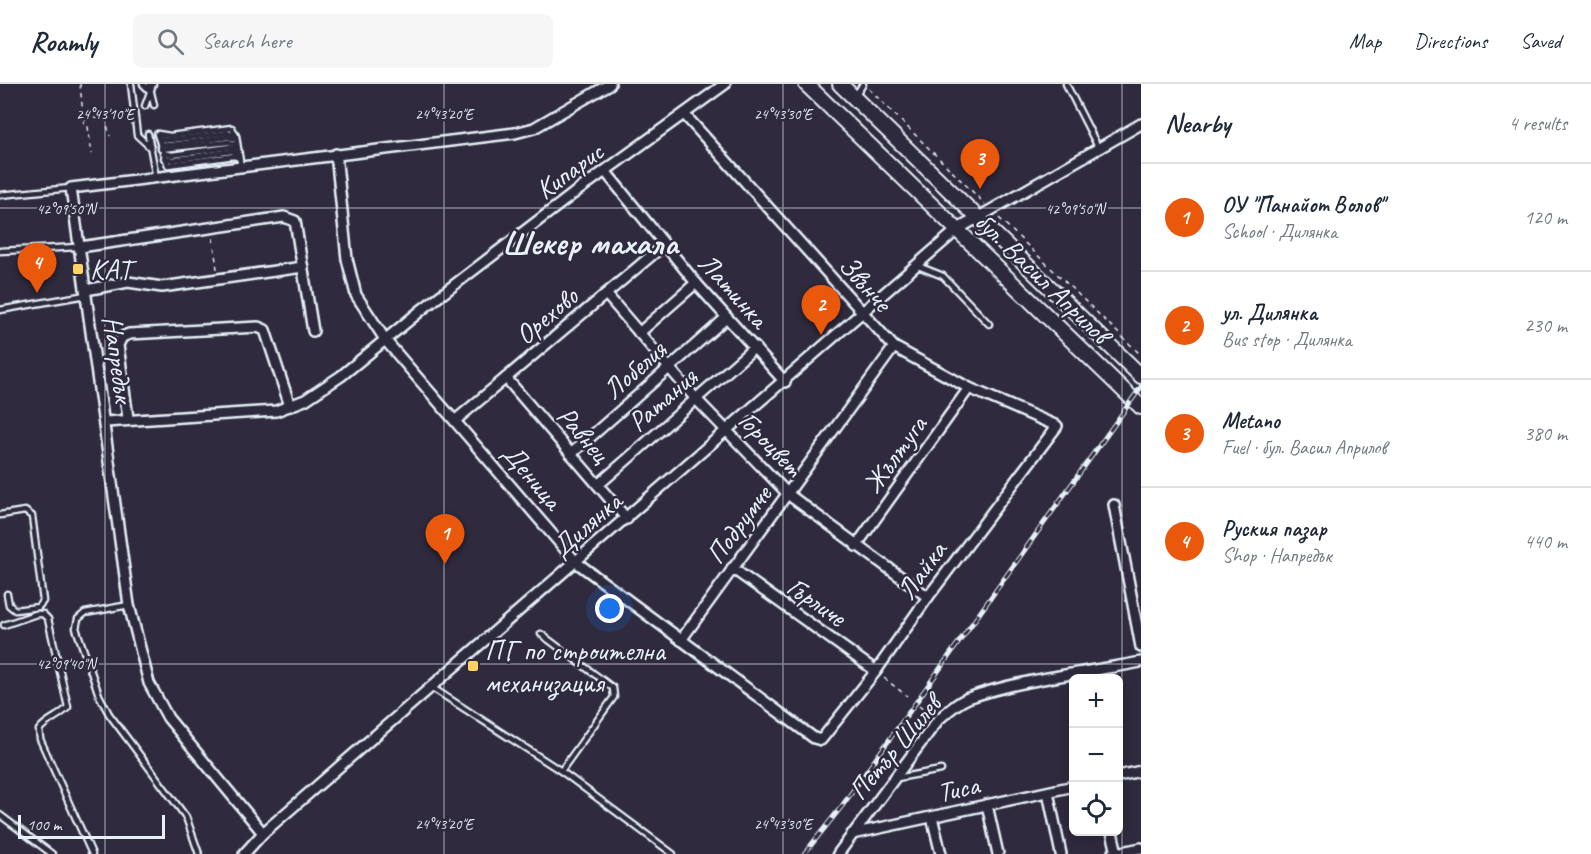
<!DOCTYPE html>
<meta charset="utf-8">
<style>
body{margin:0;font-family:Caveat,sans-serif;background:#f6f6f7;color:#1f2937}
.controls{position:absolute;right:18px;bottom:18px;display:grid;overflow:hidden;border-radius:9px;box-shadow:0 3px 15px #0003}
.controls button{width:54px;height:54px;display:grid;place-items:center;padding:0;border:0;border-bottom:2px solid #e0e1e3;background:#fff;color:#1f2937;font:30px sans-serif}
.scale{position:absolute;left:18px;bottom:15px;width:147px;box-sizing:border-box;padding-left:6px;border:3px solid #e8f1f8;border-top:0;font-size:16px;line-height:21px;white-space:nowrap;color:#e8f1f8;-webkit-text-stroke:4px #2f2a3d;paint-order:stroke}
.you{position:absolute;left:610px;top:525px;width:21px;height:21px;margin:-15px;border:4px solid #fff;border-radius:50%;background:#1a73e8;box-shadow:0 0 0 9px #1a73e833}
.badge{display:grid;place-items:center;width:39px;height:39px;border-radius:50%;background:#ea580c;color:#fff;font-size:20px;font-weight:700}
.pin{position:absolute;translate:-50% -50px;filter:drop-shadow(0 2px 3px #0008)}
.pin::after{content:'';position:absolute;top:32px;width:21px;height:18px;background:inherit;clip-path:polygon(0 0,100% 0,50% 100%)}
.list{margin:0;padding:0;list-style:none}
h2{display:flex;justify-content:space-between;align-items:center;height:78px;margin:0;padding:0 24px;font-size:26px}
h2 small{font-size:20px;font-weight:400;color:#747a83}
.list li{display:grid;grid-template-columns:39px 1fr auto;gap:18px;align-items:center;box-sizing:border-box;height:108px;padding:0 24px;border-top:2px solid #e0e1e3}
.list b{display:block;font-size:22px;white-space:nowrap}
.list p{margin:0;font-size:20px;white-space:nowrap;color:#747a83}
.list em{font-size:20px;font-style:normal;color:#747a83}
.icon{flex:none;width:33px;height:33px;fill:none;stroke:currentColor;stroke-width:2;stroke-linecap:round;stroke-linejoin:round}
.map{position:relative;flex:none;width:1141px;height:770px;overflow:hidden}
header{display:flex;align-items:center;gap:36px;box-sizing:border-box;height:84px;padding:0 30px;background:#fff;border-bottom:2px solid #e0e1e3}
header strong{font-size:28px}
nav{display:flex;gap:33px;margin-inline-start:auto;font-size:21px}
.search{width:420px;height:54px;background:#f6f6f7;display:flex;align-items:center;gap:15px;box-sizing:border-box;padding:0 21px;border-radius:9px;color:#747a83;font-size:22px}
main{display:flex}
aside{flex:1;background:#fff}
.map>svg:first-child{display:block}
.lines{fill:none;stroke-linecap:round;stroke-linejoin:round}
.lane-casing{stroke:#e8f1f8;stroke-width:9}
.street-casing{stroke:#e8f1f8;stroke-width:14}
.primary-casing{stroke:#e8f1f8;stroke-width:18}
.path{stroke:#e8f1f8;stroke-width:1.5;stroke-dasharray:4.5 4.5;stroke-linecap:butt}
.lane{stroke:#2f2a3d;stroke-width:4.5}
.street{stroke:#2f2a3d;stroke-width:9}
.primary{stroke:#2f2a3d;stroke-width:14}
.rail-casing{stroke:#e8f1f8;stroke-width:5}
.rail{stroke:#2f2a3d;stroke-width:3;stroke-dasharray:9;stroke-linecap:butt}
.ticks{fill:none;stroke:#e8f1f8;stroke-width:1.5;stroke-opacity:0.45}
.poi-dot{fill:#ffd166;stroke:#2f2a3d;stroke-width:2}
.labels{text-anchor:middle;stroke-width:5;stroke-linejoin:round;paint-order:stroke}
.street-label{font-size:28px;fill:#e8f1f8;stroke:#2f2a3d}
.poi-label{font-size:28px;fill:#e8f1f8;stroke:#2f2a3d;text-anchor:start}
.district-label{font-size:34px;font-weight:bold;fill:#e8f1f8;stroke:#2f2a3d}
.ticks-label{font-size:15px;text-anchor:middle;fill:#e8f1f8;stroke:#2f2a3d;stroke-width:5;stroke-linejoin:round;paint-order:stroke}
</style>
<header>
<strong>Roamly</strong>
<div class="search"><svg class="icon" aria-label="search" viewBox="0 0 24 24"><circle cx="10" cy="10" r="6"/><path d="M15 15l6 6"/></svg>Search here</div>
<nav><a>Map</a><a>Directions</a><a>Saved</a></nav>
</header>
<main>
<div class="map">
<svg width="1141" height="770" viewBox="0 0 1141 770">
<rect width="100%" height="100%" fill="#2f2a3d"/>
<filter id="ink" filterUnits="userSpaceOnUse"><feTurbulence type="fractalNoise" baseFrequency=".0167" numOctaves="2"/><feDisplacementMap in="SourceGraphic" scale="12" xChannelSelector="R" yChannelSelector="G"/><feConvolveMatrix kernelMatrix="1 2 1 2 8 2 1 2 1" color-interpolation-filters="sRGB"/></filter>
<g filter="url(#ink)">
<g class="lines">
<!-- lane casing -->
<g class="lane-casing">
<g id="lane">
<path d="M131,0L137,51L151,64"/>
<path d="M143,0L150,7"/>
<path d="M149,0L154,21"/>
<path d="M1066,0L1099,65"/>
<path d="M856,11L863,0"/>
<path d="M145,22L153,0"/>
<path d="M148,50L156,94"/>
<path d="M157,50L168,81L234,72L239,74"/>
<path d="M158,50L170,52L232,44L236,52L241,84"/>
<path d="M159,55L171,56L228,49L236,52"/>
<path d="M160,60L171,61L228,53L236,55"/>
<path d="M161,65L229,58L237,61"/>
<path d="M163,69L172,71L230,63L238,65"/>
<path d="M164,74L173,76L232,67L238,70"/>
<path d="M0,111L71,104"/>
<path d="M0,167L78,163"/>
<path d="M918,182L943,192L989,240"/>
<path d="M0,226L86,211"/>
<path d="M0,431L25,427L32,432L43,517L38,523L15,526L9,521L7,510"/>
<path d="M129,521L85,529L78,535L76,544L99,611L109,630L186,733L199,770"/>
<path d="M4,541L36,530H43L48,535L68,623C60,633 47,635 39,646L40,655L92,770"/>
<path d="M541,550L613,604L614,613L561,687"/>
<path d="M431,603L561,687L673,770"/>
<path d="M897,694L941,686"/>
<path d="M0,731L52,770"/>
</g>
</g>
<!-- street casing -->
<g class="street-casing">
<g id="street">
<path d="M336,70L347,175L356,211L386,257L576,478L814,654L821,656L876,587L928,513L1057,342L969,304L894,263L684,30"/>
<path d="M605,87L696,199L785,298"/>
<path d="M80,163L284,133L295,137L313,247"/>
<path d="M86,206L128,198L162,203L303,183"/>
<path d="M606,210L696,315L789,411L928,513"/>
<path d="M639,249L696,199"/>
<path d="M506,294L627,435"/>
<path d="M128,334L118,261L122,253L129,250L258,243L265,246L290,322"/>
<path d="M457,335L664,161"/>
<path d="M105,338L276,327L305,316L341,292L424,224L573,110L725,0"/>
<path d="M571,370L726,234"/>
<path d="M598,401L755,263"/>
<path d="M1114,421L1141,563"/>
<path d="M856,462L969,304"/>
<path d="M732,484L876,587"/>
<path d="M681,556L894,263"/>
<path d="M1118,692L1141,687"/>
<path d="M1048,708L1061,770"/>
<path d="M987,721L998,770"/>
<path d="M932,733L941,770"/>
<path d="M1112,748L1117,769"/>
<path d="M263,749L168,634L149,599L129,521L71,104L515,49L534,44L610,0"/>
<path d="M852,750L1074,702"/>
<path d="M244,770L263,749L958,145L1141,40"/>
<path d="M838,770L938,636C947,628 956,619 968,614C1022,595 1084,589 1141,578"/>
<path d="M1112,770L1141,764"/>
</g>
</g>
<!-- primary casing -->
<g class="primary-casing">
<g id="primary">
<path d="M806,0L1141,323"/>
<path d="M840,0L1141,292"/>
</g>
</g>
<!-- path -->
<g class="path">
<path d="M80,0L84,41L88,43L92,70"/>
<path d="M869,5L985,120"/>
<path d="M85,35L98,34L106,37L110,52"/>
<path d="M999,134L1141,271"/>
<path d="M213,154L217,185"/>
<path d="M884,594L907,612"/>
<path d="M919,622L930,631"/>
</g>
<!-- lane -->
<use href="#lane" class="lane"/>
<!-- street -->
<use href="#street" class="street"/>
<!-- primary -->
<use href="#primary" class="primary"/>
<!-- rail casing -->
<g class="rail-casing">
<path id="rail" d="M804,770L842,722L1141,303"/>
</g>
<!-- rail -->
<use href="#rail" class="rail"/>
</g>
</g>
<!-- ticks -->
<path class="ticks" d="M105,0V770M444,0V770M783,0V770M1122,0V770M0,124H1141M0,580H1141"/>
<!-- markers -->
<g class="poi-dot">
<rect x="72" y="179" width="12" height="12" rx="3"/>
<rect x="467" y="576" width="12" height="12" rx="3"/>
</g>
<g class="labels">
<!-- street labels -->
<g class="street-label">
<text transform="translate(569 86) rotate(-36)" y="10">Кипарис</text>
<text transform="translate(1043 193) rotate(44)" y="10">бул. Васил Априлов</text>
<text transform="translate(866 199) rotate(48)" y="10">Звънче</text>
<text transform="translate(734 206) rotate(48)" y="10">Латинка</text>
<text transform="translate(546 231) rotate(-40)" y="10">Орехово</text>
<text transform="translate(119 275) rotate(82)" y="10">Напредък</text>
<text transform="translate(634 285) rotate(-41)" y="10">Лобелия</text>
<text transform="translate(662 315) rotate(-41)" y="10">Ратания</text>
<text transform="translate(584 350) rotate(49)" y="10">Равнец</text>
<text transform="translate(771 359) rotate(46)" y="10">Гороцвет</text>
<text transform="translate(894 370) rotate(-54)" y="10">Жълтуга</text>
<text transform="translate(533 392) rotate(50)" y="10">Деница</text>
<text transform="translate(586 440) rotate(-41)" y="10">Дилянка</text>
<text transform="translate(738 440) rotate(-53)" y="10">Подрумче</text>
<text transform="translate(921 486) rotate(-54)" y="10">Лайка</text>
<text transform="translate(817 517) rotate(35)" y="10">Гърличе</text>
<text transform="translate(894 663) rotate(-50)" y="10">Петър Шилев</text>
<text transform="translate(958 704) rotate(-12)" y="10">Тиса</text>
</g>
<!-- poi labels -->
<g class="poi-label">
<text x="90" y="195">КАТ</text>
<text x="485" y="576">ПГ по строителна<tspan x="485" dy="32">механизация</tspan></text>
</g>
<!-- district labels -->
<g class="district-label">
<text x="590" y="170">Шекер махала</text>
</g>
</g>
<g class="ticks-label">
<text x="105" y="35">24°43'10"E</text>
<text x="444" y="35">24°43'20"E</text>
<text x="783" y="35">24°43'30"E</text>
<text x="66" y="130">42°09'50"N</text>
<text x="1075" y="130">42°09'50"N</text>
<text x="66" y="585">42°09'40"N</text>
<text x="444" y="745">24°43'20"E</text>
<text x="783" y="745">24°43'30"E</text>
</g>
</svg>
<div class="controls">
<button>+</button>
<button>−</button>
<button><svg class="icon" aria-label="locate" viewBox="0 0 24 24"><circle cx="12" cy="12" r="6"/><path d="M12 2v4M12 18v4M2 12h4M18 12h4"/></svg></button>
</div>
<div class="scale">100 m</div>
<div class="you"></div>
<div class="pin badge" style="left:445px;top:480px">1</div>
<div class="pin badge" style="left:821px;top:251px">2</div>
<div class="pin badge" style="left:980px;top:105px">3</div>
<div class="pin badge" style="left:37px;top:209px">4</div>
</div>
<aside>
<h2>Nearby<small>4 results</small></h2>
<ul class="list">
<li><span class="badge">1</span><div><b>ОУ &quot;Панайот Волов&quot;</b><p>School · Дилянка</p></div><em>120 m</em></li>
<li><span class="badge">2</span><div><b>ул. Дилянка</b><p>Bus stop · Дилянка</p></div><em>230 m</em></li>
<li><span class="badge">3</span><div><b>Metano</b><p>Fuel · бул. Васил Априлов</p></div><em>380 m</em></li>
<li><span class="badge">4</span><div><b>Руския пазар</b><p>Shop · Напредък</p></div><em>440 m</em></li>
</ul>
</aside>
</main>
